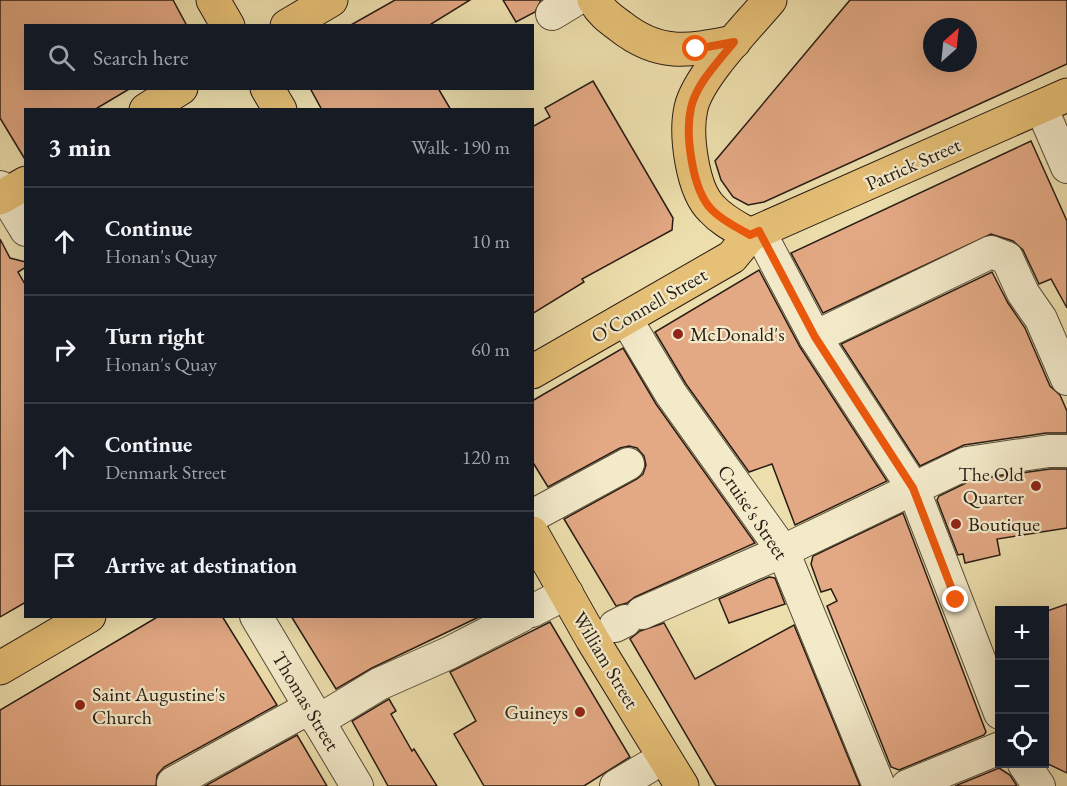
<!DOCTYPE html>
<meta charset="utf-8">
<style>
body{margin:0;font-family:"EB Garamond",serif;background:#242831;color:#f1f3f6}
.controls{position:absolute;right:18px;bottom:18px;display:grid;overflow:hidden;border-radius:0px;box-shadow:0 6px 24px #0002}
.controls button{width:54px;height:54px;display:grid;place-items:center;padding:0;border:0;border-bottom:2px solid #363941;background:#171b24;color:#f1f3f6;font:30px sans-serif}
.compass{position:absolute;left:923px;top:18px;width:54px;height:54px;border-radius:50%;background:#171b24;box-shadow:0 6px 24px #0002;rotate:27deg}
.stop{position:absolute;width:18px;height:18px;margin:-14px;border:4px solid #ea580c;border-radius:50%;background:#fff}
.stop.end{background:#ea580c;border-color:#fff;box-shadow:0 2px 6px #0008}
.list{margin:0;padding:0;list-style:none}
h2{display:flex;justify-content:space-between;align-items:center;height:78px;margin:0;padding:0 24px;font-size:26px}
h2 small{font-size:20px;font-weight:400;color:#9ea1a6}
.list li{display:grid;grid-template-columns:39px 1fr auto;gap:18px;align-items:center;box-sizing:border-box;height:108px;padding:0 24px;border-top:2px solid #363941}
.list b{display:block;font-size:22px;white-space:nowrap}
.list p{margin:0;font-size:20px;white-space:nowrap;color:#9ea1a6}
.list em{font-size:20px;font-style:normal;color:#9ea1a6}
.icon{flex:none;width:33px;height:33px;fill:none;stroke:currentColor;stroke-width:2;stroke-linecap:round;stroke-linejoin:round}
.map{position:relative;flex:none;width:1067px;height:786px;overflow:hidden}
.search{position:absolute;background:#171b24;box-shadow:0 6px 24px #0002;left:24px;top:24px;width:510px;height:66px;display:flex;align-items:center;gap:15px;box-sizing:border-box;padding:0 21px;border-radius:0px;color:#9ea1a6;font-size:22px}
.panel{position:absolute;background:#171b24;box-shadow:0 6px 24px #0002;left:24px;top:108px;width:510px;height:510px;border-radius:0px}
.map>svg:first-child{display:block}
.building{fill:#e3a984;stroke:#281c14;stroke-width:1.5;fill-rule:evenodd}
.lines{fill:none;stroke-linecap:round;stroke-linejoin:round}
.minor-casing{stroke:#594d3a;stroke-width:34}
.major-casing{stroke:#281c14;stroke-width:35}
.minor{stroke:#f3eaca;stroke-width:32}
.major{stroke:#e6c076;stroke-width:33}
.route{stroke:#ea580c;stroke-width:8}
.poi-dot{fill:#8f2418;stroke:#f3eaca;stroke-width:2}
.labels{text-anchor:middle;stroke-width:4.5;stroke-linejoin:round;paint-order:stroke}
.street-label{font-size:20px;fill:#281c14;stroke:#f3eaca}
.poi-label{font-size:20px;fill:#281c14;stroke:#f3eaca;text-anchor:start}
</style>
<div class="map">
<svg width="1067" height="786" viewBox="0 0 1067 786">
<rect width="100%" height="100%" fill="#eddfad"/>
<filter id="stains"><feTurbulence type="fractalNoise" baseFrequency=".00333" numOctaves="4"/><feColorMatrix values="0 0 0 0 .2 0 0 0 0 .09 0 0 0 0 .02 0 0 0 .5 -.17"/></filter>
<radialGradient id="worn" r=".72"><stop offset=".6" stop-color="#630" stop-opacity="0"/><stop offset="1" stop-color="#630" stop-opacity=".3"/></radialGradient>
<!-- building -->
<g class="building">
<path d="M0,0H173L187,26H26V88H131L94,110H26V161L0,118Z"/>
<path d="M395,0H470L428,26H349Z"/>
<path d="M503,0H541L535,12L516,22Z"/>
<path d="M850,0H1067V64L764,202L748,205L733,197L721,180L715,161ZM932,27H968V63H932Z"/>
<path d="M593,81L673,218L672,230L582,279L584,282L532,314V127L550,117L545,108Z"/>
<path d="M310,88H438L451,110H322Z"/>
<path d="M1031,141L1067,221V308L1051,279L1039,284L1023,250L1013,241L991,234L823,313L791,253Z"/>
<path d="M0,239L10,258L26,262V267L18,272L26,286V602L0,617Z"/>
<path d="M759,270L800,347L887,481L795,525L772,464L749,472L686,384L655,332Z"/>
<path d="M992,272L1008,303L1025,328L1050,386L1060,395L1067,411V433H1046L964,445L920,466L841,344Z"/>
<path d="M623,348L656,404L755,543L635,597L627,603L616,606L564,519L637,479L643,474L646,465L644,456L637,448L629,446L620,448L548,487L532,461V401Z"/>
<path d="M1050,469H1067V528L997,539L1000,555L965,563L963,554L958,555L937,500L939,496L972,480Z"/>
<path d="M903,513L986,732L984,735L899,770L891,767L827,606L837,601L831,589L821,592L811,564L813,556Z"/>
<path d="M769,577L775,578L785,604L729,623L719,599Z"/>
<path d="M1067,604V773L1044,762V612Z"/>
<path d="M159,616H222L277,705L164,767L157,775L156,786H0V710Z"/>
<path d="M291,616H481L372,668L336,689Z"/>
<path d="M550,622L630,757L584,786H484L454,734L476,721L450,672Z"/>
<path d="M664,623L695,679L794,625L860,786H716L630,639L640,631Z"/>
<path d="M389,699L396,711L391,714L412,751L414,749L437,786H388L352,721Z"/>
<path d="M297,735L327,786H205Z"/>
<path d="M999,768L1010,775L1017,786H955Z"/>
</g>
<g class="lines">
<!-- minor casing -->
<g class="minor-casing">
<g id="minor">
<path d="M552,14L575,0"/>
<path d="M1041,107L1067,167"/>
<path d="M0,187L26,230"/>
<path d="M759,231L815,337L913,488L1000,713"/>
<path d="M626,319L671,394L783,551L879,786"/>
<path d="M815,337L991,252L1007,258L1023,293L1041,319L1067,379"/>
<path d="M532,516L628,464"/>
<path d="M532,611L567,593"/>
<path d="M642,613L783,551L967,463L1049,451H1067"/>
<path d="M256,616L357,786"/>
<path d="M615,626L625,621"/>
<path d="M318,721L379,684L449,653L521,616"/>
<path d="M1024,764L1039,786"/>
<path d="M175,786L173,783L309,708"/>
<path d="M616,786L648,767"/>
<path d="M907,786L1000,748"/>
</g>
</g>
<!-- major casing -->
<g class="major-casing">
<g id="major">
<path d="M213,0L228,26"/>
<path d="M594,0C601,12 609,18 620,26C659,57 688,51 734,42"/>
<path d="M287,26L331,0"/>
<path d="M267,88L280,110"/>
<path d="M146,110L181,88"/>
<path d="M0,198L26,183"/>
<path d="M750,235C736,227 723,221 712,209C692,190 685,134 691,108C698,76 749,25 770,0"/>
<path d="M532,372L732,257L750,235L1067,95"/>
<path d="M532,533L592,639L682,786"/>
<path d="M0,668L89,616"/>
</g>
</g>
<!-- minor -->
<use href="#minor" class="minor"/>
<!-- major -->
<use href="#major" class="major"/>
</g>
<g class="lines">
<!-- route -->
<path class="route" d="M696,49L734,42C719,61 696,84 691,108C685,134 692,190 712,210C723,221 736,227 750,235L759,231L815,337L913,488L956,600"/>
</g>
<!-- markers -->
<g class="poi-dot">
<circle cx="678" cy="334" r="6"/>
<circle cx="1036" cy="486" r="6"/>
<circle cx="956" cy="524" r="6"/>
<circle cx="80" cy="705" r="6"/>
<circle cx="580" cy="712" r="6"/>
</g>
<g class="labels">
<!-- street labels -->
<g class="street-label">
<text transform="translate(913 164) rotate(-24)" y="7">Patrick Street</text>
<text transform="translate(649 305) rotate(-30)" y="7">O'Connell Street</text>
<text transform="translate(753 512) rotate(56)" y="7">Cruise's Street</text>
<text transform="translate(606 660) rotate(59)" y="7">William Street</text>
<text transform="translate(306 701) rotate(59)" y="7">Thomas Street</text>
</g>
<!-- poi labels -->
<g class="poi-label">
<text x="690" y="341">McDonald's</text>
<text x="1024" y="481" text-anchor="end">The Old<tspan x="1024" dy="23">Quarter</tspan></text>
<text x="968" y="531">Boutique</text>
<text x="92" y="701">Saint Augustine's<tspan x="92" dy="23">Church</tspan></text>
<text x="568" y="719" text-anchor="end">Guineys</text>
</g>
</g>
<rect width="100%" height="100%" filter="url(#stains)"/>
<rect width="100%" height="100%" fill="url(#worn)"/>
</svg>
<div class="controls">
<button>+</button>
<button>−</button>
<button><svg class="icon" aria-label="locate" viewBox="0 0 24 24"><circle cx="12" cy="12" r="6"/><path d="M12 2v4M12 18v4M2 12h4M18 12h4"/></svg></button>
</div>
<svg class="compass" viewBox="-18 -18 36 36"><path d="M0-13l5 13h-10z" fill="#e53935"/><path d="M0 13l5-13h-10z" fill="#9ea1a6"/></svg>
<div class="stop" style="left:696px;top:49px"></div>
<div class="stop end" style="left:956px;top:600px"></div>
<div class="search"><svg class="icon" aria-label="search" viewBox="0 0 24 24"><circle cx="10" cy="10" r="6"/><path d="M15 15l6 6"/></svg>Search here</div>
<section class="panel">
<h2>3 min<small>Walk · 190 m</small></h2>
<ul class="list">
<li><svg class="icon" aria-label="ahead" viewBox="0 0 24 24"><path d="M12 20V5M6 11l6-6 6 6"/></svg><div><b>Continue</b><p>Honan's Quay</p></div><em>10 m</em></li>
<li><svg class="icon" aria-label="right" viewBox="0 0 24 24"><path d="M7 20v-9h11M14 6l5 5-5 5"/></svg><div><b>Turn right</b><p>Honan's Quay</p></div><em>60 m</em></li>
<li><svg class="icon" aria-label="ahead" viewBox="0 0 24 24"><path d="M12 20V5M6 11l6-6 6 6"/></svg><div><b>Continue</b><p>Denmark Street</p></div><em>120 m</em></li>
<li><svg class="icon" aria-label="arrive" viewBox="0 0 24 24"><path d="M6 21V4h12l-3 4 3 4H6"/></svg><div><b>Arrive at destination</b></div></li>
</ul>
</section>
</div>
